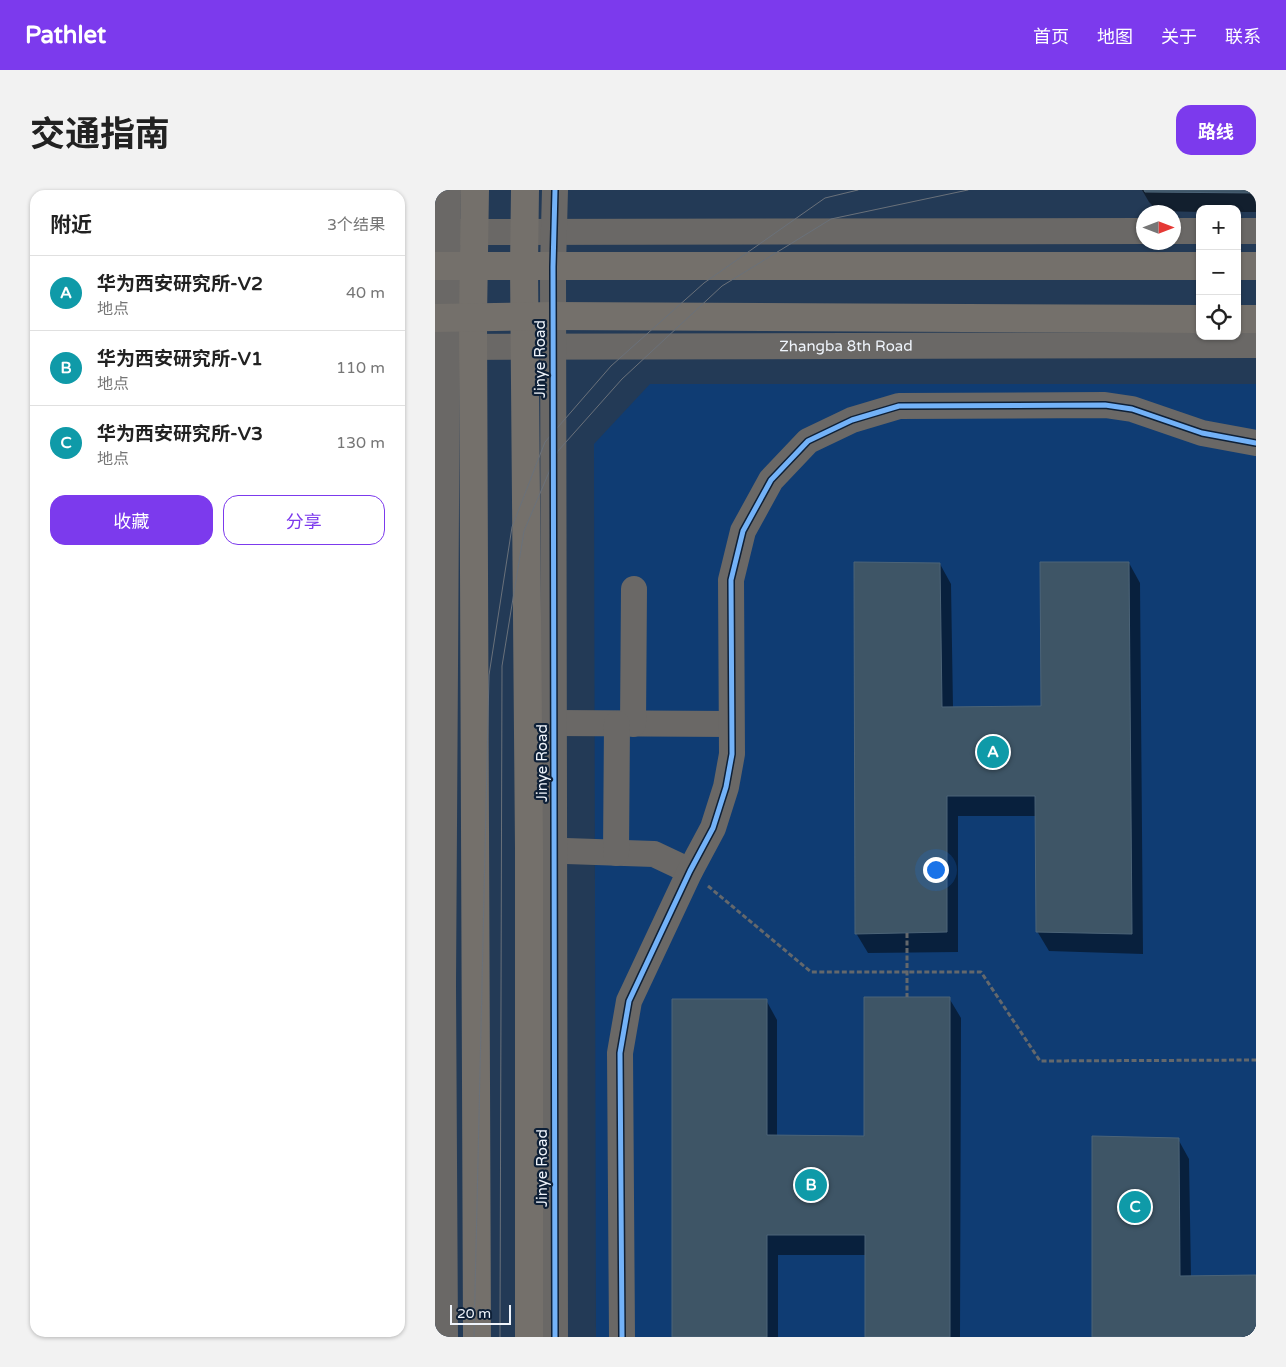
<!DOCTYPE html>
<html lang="zh">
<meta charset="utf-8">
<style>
body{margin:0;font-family:"Varela Round","Noto Sans SC",sans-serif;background:#f2f2f2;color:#222}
.controls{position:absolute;right:15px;top:15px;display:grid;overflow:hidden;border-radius:10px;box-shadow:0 1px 4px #0004}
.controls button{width:45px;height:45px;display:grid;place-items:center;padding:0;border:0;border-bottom:1px solid #e0e0e0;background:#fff;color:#222;font:25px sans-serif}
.compass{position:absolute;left:701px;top:15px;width:45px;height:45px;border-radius:50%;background:#fff;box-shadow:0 1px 4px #0004;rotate:90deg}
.scale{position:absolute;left:15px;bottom:12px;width:61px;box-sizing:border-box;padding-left:5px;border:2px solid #eff4fb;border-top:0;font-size:14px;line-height:18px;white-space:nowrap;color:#eff4fb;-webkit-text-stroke:4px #0e2037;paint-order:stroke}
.you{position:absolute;left:500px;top:679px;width:18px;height:18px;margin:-12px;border:4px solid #fff;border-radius:50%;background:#1a73e8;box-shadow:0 0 0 8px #1a73e833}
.badge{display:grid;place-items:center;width:32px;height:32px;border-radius:50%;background:#7c3aed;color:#fff;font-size:16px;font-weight:700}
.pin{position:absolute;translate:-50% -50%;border:2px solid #fff;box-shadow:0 1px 5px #0006}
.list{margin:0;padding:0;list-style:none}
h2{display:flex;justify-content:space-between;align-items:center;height:65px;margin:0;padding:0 20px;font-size:21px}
h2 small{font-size:16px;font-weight:400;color:#767676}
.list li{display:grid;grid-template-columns:32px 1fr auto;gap:15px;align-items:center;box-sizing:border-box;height:75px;padding:0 20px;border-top:1px solid #e0e0e0}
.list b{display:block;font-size:19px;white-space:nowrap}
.list p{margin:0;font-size:16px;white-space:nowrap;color:#767676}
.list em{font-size:16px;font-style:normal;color:#767676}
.actions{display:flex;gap:10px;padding:15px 20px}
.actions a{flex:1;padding:11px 0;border:1px solid #7c3aed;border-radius:15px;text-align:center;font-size:18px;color:#7c3aed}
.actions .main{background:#7c3aed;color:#fff}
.icon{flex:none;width:28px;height:28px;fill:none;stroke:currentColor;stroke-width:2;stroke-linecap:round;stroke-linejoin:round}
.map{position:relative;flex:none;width:821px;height:1147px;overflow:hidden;border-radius:15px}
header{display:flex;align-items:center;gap:30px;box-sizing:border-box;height:70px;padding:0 25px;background:#7c3aed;color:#fff}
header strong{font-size:24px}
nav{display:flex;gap:28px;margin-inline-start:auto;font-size:18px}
.intro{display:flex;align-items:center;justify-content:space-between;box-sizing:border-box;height:120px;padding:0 30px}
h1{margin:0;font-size:35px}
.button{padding:12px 22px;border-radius:15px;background:#7c3aed;color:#fff;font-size:18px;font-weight:700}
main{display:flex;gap:30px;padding:0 30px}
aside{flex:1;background:#fff;border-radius:15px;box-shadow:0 1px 4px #0004}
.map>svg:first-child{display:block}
.built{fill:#0f3c73}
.shadow{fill:#0007}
.building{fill:#3e5566;stroke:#4c6478}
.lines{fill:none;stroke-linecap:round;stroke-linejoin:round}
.path{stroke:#64686c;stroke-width:3;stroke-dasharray:5 2.5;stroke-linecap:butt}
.minor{stroke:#6a6866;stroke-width:26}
.major{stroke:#74706b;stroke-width:28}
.tram{stroke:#6a717a;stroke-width:1}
.path-bridge{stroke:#64686c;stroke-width:3;stroke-dasharray:5 2.5;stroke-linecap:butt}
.cycleway-casing{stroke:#0e2037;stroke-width:8}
.cycleway{stroke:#73b2f8;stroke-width:5}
.labels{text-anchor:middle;stroke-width:4.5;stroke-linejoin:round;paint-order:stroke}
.street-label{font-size:15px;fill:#eff4fb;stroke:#0e2037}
</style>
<header>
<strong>Pathlet</strong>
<nav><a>首页</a><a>地图</a><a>关于</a><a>联系</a></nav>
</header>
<div class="intro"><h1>交通指南</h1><a class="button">路线</a></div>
<main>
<aside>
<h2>附近<small>3个结果</small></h2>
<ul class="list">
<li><span class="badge" style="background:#0f9aa8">A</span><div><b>华为西安研究所-V2</b><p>地点</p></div><em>40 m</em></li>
<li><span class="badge" style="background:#0f9aa8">B</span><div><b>华为西安研究所-V1</b><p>地点</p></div><em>110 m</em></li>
<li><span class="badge" style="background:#0f9aa8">C</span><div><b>华为西安研究所-V3</b><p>地点</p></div><em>130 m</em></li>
</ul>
<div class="actions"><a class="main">收藏</a><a>分享</a></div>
</aside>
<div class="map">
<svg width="821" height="1147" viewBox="0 0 821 1147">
<rect width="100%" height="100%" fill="#233a56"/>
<!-- built -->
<path class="built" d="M215,194H821V1147H161L159,254Z"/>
<!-- shadow -->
<g class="shadow">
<path d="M707,0H821V22H802V19H765V22L723,21L714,12Z"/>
<path d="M694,373L705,393L708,764L614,761L602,741L601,626H523V762L433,763L421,743L505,374L516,394L518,518H607Z"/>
<path d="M514,808L526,828L525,1147H431V1065H343V1147H238L331,810L342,830V947H430Z"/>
<path d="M743,949L754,969L756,1087L821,1086V1147H658Z"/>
</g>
<!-- building -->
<g class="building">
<path d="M709,0H821V3L710,2Z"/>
<path d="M419,372L505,373L507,517L606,516L605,372H694L697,744L601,742L600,606H512V742L420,744Z"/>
<path d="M429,807H515V1147H430V1045H332V1147H237V809H332V945L429,946Z"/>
<path d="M657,946L744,948L745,1086L821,1085V1147H657Z"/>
</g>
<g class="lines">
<!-- path -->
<path class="path" d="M273,696L376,782H546L605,871L821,870"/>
<!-- minor -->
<g class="minor">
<path d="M738,41H765"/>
<path d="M802,41H821"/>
<path d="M17,42L708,41"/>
<path id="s1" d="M16,157L821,155"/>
<path d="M120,533L296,534"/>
<path d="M198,534L199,399"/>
<path d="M102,660L219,664L255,681"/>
<path d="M181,663L182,534"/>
<path d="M10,1147L8,795L13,0"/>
<path d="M120,1147L118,77L120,0"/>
<path d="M187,1147L185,863L194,811L255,681L278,638L291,597L297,564L296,390L308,341L336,290L373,251L417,230L464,216L670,215L697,219L767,243L821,253"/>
</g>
<!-- major -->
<g class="major">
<path d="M40,0L38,128L42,1147"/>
<path d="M90,0L89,77L94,659V1147"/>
<path d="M0,76H765"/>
<path d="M802,76H821"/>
<path d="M0,128L118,126L765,129"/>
<path d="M802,129H821"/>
</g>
<!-- tram -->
<g class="tram">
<path d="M39,1147L54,485L77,337L110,252L176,176L269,93L390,8L423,0"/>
<path d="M65,1147L67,476L89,341L123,261L187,189L287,96L396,29L533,0"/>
</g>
<!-- path-bridge -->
<path class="path-bridge" d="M472,743V807"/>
<!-- cycleway casing -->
<g class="cycleway-casing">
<g id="cycleway">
<path d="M120,1147L118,77L120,0"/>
<path d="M187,1147L185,863L194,811L255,681L278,638L291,597L297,564L296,390L308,341L336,290L373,251L417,230L464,216L670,215L697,219L767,243L821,253"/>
</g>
</g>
<!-- cycleway -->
<use href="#cycleway" class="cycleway"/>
</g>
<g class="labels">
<!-- street labels -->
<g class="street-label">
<text dy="5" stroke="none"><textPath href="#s1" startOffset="395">Zhangba 8th Road</textPath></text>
<text transform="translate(105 169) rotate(-90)" y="5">Jinye Road</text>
<text transform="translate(107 573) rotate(-90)" y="5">Jinye Road</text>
<text transform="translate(107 978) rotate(-90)" y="5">Jinye Road</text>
</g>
</g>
</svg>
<div class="controls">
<button>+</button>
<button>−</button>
<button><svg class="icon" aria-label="locate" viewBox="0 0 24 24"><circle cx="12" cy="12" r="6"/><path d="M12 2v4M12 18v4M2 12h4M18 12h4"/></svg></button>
</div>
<svg class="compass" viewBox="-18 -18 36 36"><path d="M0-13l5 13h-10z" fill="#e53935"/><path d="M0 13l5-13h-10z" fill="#767676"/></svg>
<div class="scale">20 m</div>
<div class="you"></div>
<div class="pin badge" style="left:558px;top:562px;background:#0f9aa8">A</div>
<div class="pin badge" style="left:376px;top:995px;background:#0f9aa8">B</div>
<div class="pin badge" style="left:700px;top:1017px;background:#0f9aa8">C</div>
</div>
</main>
